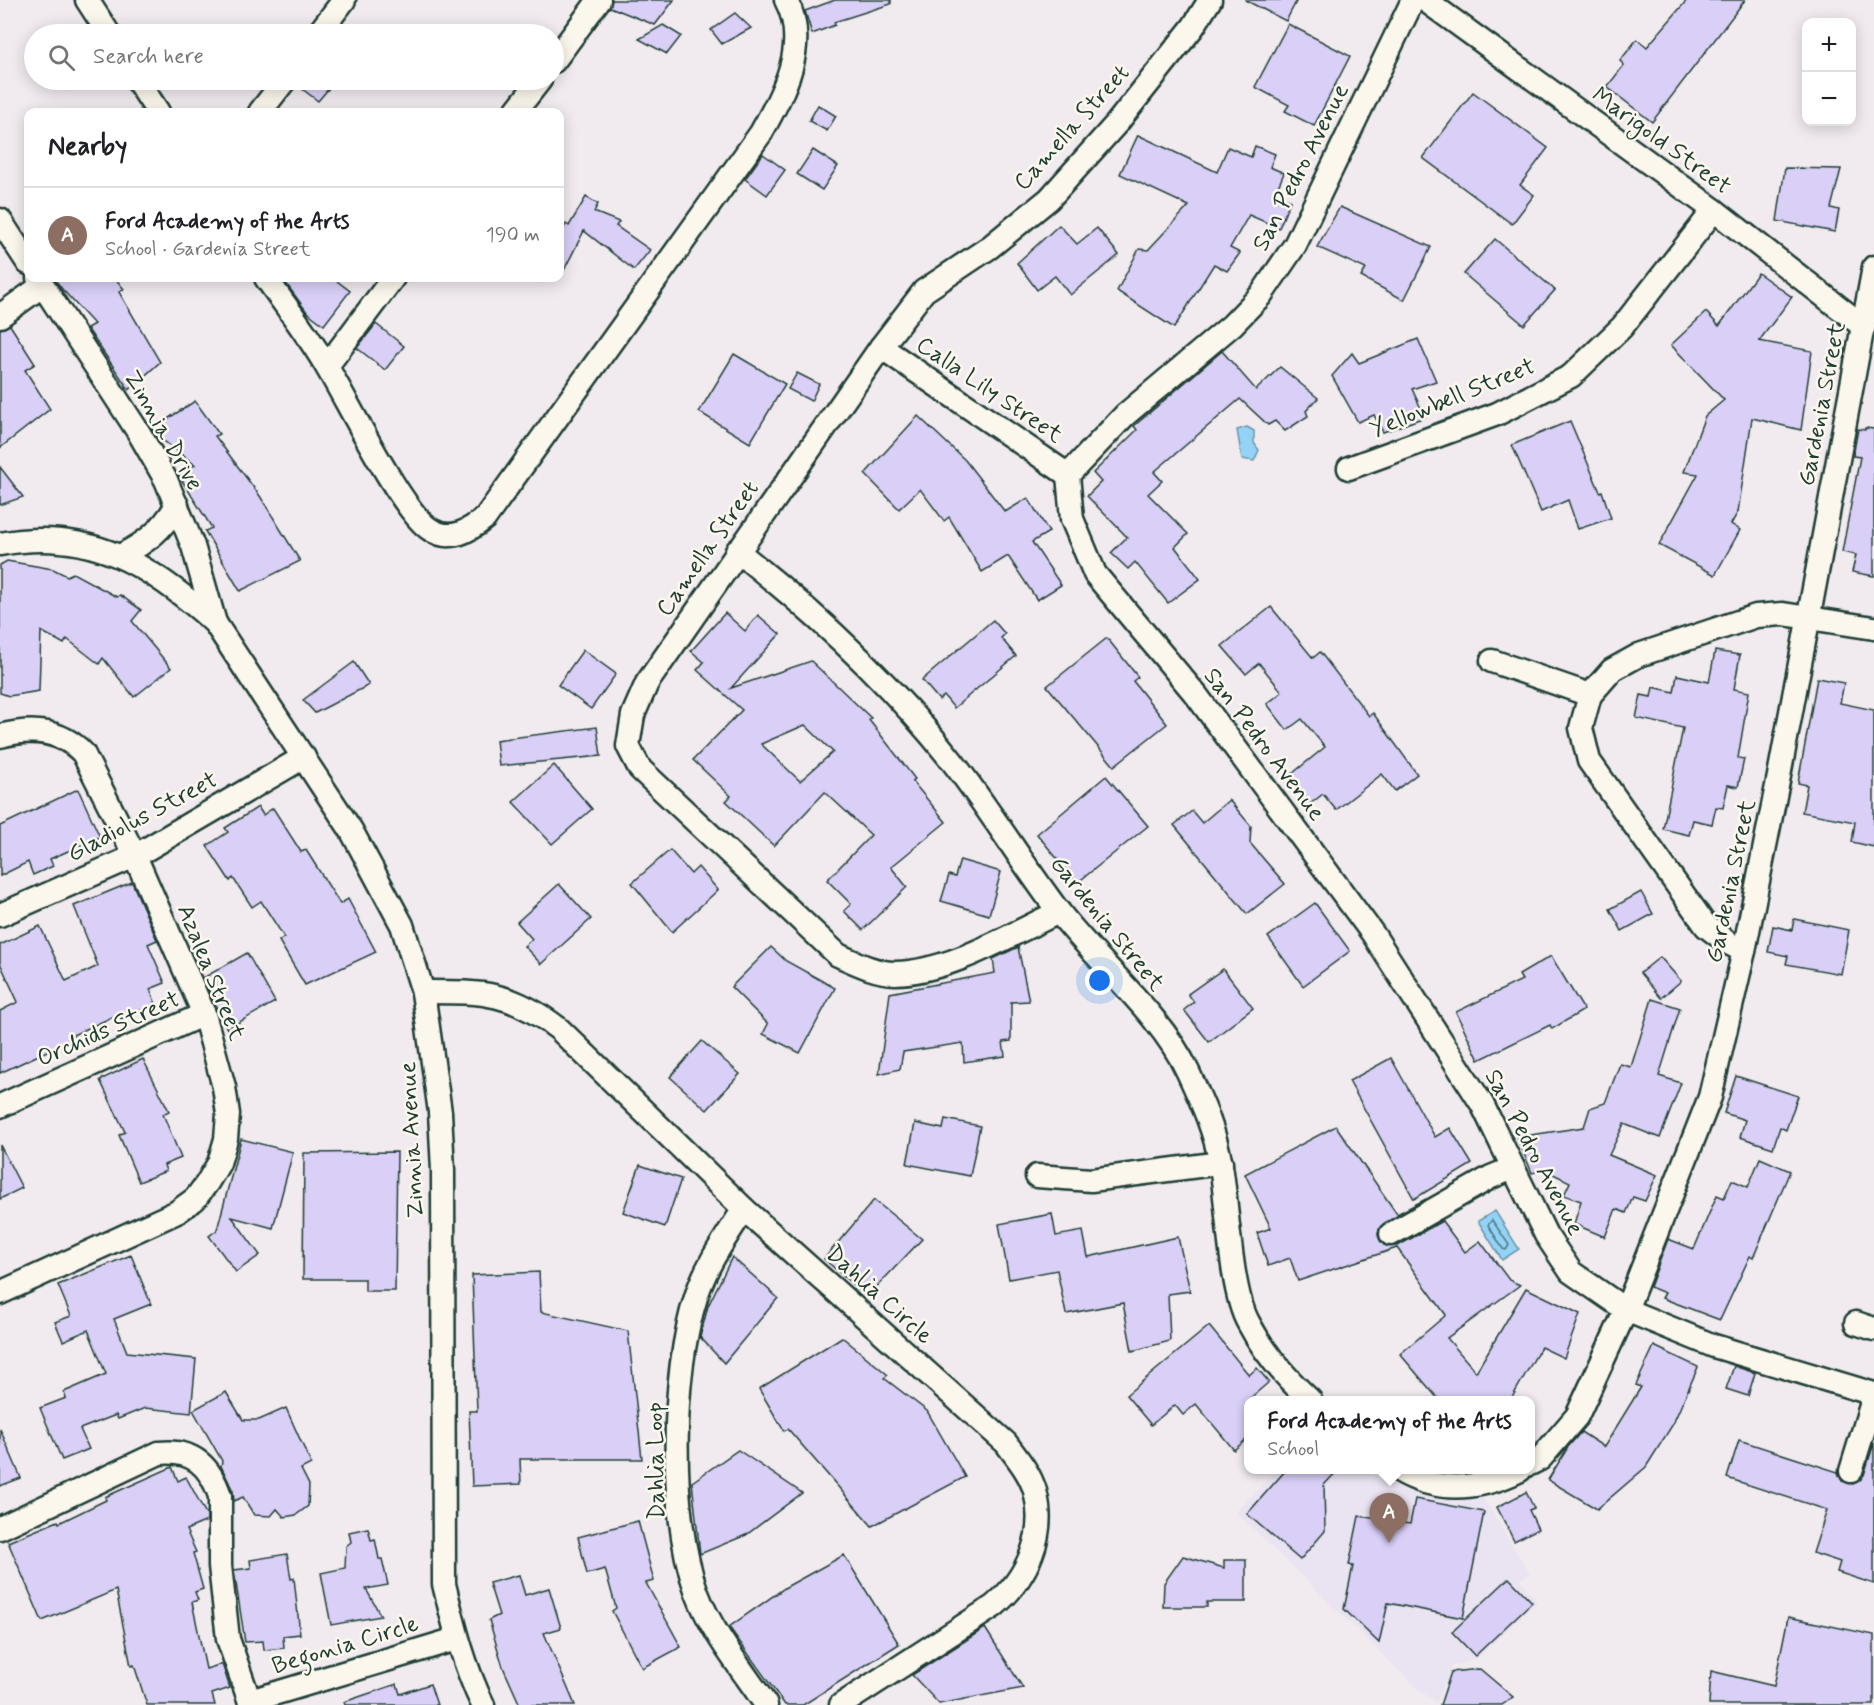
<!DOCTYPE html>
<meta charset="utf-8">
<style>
body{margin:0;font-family:Mynerve,sans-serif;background:#f2f2f2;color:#202124}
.controls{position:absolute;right:18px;top:18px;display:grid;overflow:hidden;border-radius:12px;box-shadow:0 3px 15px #0003}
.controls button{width:54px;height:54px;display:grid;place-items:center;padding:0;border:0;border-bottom:2px solid #e0e0e0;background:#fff;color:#202124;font:30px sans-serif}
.you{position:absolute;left:1100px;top:981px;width:21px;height:21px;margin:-15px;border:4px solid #fff;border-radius:50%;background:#1a73e8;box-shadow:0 0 0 9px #1a73e833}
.badge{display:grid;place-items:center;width:39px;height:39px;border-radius:50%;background:#d93025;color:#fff;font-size:20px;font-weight:700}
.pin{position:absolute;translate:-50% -50px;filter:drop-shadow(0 2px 3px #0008)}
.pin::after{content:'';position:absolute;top:32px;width:21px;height:18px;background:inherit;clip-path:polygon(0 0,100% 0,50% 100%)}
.popup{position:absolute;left:1244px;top:1396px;width:291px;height:78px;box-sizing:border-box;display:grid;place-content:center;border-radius:12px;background:#fff;filter:drop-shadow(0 2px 4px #0005);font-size:20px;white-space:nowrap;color:#757577}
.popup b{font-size:22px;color:#202124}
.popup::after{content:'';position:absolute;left:50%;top:100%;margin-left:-12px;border:12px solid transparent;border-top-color:#fff}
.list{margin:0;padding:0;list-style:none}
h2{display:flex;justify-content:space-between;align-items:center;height:78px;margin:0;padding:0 24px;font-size:26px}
h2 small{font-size:20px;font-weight:400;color:#757577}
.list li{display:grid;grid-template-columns:39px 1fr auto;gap:18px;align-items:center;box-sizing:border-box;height:96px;padding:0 24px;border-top:2px solid #e0e0e0}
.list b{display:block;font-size:22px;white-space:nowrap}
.list p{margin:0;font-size:20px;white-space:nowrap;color:#757577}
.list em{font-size:20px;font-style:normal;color:#757577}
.icon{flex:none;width:33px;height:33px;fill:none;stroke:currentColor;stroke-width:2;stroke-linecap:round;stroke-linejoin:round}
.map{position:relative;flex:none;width:1874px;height:1705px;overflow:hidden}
.search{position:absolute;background:#fff;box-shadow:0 3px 15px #0003;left:24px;top:24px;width:540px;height:66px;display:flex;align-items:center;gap:15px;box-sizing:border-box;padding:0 21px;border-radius:33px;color:#757577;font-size:22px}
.panel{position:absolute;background:#fff;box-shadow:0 3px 15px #0003;left:24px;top:108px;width:540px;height:174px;border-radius:12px}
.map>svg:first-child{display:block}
.built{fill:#eae3f1}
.water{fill:#95d3f6;stroke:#6697a8;stroke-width:1.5}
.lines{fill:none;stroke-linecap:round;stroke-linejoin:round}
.shore{stroke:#4e7982;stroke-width:1.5}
.building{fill:#d9cff7;stroke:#1f3d34;stroke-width:1.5;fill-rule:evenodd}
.minor-casing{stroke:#1f3d34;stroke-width:27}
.minor{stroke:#fbf7ec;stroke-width:22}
.labels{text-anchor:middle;stroke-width:5;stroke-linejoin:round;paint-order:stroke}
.street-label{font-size:24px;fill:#1f3d34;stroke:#fbf7ec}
</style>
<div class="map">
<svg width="1874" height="1705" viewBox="0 0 1874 1705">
<rect width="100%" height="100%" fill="#f1ebef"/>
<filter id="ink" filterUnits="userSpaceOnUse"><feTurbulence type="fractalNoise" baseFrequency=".0167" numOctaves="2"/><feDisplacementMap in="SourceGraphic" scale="12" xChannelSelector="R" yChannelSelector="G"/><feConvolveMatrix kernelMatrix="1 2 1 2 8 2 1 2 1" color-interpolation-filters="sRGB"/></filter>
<g filter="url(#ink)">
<!-- built -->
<path class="built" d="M1276,1470H1369L1388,1484L1458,1501L1482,1497L1530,1574L1520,1579L1537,1602L1476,1659L1452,1666L1436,1703L1419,1690L1236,1512Z"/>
<!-- water -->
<g class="water">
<path d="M1247,427L1254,431V443L1259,450L1254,461L1242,459L1237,430Z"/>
<path d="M1495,1211L1519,1249L1502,1260L1478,1221Z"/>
</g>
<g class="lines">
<!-- shore -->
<path class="shore" d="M1492,1220L1509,1245L1506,1250L1503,1249L1488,1225Z"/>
</g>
<!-- building -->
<g class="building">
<path d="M612,0H674L655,25L610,7Z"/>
<path d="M835,0H891V4L834,22L835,25L812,34L805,11Z"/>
<path d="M1245,0H1297L1286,21Z"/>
<path d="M1687,0H1745L1652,122L1607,87L1624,65L1620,61L1637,39L1647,47Z"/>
<path d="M735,13L751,28L722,44L711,30Z"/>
<path d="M1288,24L1350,56L1314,126L1285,111L1289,105L1255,87Z"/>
<path d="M663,25L681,36L667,54L639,39Z"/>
<path d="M298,80H336L318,101L297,85Z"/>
<path d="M1473,92L1548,148L1520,185L1534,195L1512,224L1423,158Z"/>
<path d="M818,105L836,116L827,131L809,121Z"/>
<path d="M1138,135L1217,172L1228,147L1251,157L1255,146L1275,154L1270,167L1284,173L1275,194L1290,201L1279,228L1249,215L1230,248L1240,253L1227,271L1214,264L1174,328L1117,291L1139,249L1148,250L1189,206L1120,174Z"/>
<path d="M813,150L838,166L822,190L797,174Z"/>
<path d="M763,154L785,170L767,195L745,179Z"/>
<path d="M1785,168L1841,169L1831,208L1839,210L1835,232L1777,221Z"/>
<path d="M586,197L598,204L594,212L619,222L616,226L650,250L634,270L584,231L560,278V235L566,224L569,226Z"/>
<path d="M1340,207L1431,247L1404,300L1361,277L1366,269L1317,247Z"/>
<path d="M1059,225L1077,244L1097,228L1119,255L1070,295L1055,276L1037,290L1017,263Z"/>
<path d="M1495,239L1555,290L1524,325L1464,274Z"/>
<path d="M1758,273L1792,297L1759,341L1812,351L1801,430L1752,418L1738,512L1731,524L1740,530L1715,575L1659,545L1698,474L1684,472L1705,416L1724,400L1671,345L1706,312L1719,326Z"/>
<path d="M54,278H115L124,289L119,292L160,362L129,390L87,328L94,324L62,289Z"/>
<path d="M282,278H333L350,291L324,325L307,312Z"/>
<path d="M376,324L404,346L385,370L357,348Z"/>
<path d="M10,325L35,364L25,370L50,409L0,448V329Z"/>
<path d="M1418,339L1436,381L1412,389L1425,417L1383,432L1374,415L1358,422L1332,376L1352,353L1359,363Z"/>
<path d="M1222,351L1256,390L1280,367L1318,398L1306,411L1308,416L1285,431L1275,421L1268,425L1240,399L1154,472L1162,481L1148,494L1188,534L1175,547L1200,579L1168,603L1135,562L1128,569L1111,553L1127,537L1087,496L1101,482L1093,473L1137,430L1134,426Z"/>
<path d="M734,354L785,384L750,443L699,412Z"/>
<path d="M797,373L819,384L811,401L788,389Z"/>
<path d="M195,401L219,434L215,436L260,496L300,561L240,591L205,531L212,528L178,474L195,465L156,435L152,429Z"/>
<path d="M918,416L965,460L1005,512L1028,498L1049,532L1032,542L1061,585L1037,600L1008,556L982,572L949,517L944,521L920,489L899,509L865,474Z"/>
<path d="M1570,421L1600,492L1602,491L1611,518L1578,529L1568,500L1541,512L1512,445Z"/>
<path d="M1865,428L1874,429V576L1852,572L1856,555L1842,552L1860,457L1853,456L1858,429L1865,430Z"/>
<path d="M0,467L23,497L0,505Z"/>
<path d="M7,561L53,569L67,576L73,573L117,597L120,595L141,610L132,621L171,668L134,697L103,658L99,664L67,639L64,644L41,631L39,691L9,696L0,693V565Z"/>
<path d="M1271,607L1313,658L1320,652L1369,716L1373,713L1417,774L1395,791L1382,774L1336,810L1323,794L1310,804L1288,777L1325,747L1302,719L1287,730L1267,704L1282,692L1259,663L1246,674L1222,646Z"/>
<path d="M725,613L745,631L758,615L780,634L731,688L811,661L871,718L869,720L915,779L912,781L946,822L891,867L907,887L863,930L844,911L851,904L827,880L871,835L825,792L774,846L726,801L731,796L693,760L742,710L697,670L704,662L691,651ZM805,725L833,752L800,781L761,744Z"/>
<path d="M993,620L1005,634L1001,638L1016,656L954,708L944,696L939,700L922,680Z"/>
<path d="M1107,638L1138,677L1133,681L1167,724L1114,766L1047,686Z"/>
<path d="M583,650L616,674L591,709L558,685Z"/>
<path d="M1715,651L1740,655L1734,689L1749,692L1738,758L1744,759L1738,787L1728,785L1723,808L1716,807L1712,824L1693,820L1689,835L1663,829L1683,728L1636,718L1641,695L1651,697L1653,687L1674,692L1677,675L1709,682Z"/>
<path d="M354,662L369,685L315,713L303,700Z"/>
<path d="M1817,678L1844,683L1840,703L1874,710V847L1852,842L1855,822L1802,812L1807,785L1798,783Z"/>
<path d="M597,727L601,756L499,766L496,740Z"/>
<path d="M554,765L592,809L552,844L513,802Z"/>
<path d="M1106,776L1148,826L1077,883L1037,834Z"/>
<path d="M78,789L100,837L50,859L53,866L33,875L28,862L0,876V826Z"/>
<path d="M1229,800L1251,826L1250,843L1285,884L1247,914L1174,825L1192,811L1202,823Z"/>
<path d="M258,807L263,815L273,808L301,852L306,850L340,904L348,899L376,952L305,985L279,941L284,937L261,901L252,907L233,878L230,881L207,846L228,832L225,828Z"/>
<path d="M670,850L691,874L698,867L718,890L672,932L632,883Z"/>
<path d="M960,860L1001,872L989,915L941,901L949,875L955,877Z"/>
<path d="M132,882L157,940L148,944L165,983L150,989L156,1004L121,1019L119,1014L73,1035V1039L0,1073V1011L18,1002L0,963V945L40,926L66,981L98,966L74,906Z"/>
<path d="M559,884L591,919L541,964L524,946L532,939L517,922Z"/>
<path d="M1641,892L1653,914L1622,931L1610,909Z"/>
<path d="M1315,903L1350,951L1303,986L1268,937Z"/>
<path d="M1794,919L1849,930L1841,974L1786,964L1788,956L1768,952L1773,926L1792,930Z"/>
<path d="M771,947L786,961L835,988L800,1053L763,1034L768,1024L731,987Z"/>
<path d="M1018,947L1029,1001L1011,1002V1041L1003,1042L1005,1056L964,1062L963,1043L903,1052L900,1069L879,1074L890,993L995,973L993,959Z"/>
<path d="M247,953L275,1002L227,1029L203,978Z"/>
<path d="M1551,956L1584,1010L1552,1029L1550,1025L1479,1060L1456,1012L1522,980L1519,975Z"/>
<path d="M1660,957L1681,981L1661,998L1640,973Z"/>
<path d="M1223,969L1253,1008L1209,1042L1184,1010L1194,1002L1188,994Z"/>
<path d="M1652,999L1680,1008L1659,1076L1681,1083L1660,1138L1624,1124L1609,1155L1657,1175L1645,1201L1633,1197L1626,1213L1616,1209L1605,1237L1574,1224L1581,1201L1564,1195L1570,1182L1545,1170L1532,1173L1517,1137L1584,1127L1590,1108L1605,1103L1620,1064L1631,1067Z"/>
<path d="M702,1041L740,1074L707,1110L670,1077Z"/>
<path d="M1391,1058L1435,1137L1450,1128L1472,1164L1414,1199L1349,1081Z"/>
<path d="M143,1059L169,1111L163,1114L181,1158L164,1165L166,1171L139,1182L119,1135L125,1132L100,1080Z"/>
<path d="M1736,1076L1798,1096L1786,1130L1780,1127L1773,1148L1740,1137L1745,1120L1724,1113Z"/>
<path d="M945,1119L980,1126L970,1176L907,1164L915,1123L943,1129Z"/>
<path d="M1336,1126L1397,1214L1426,1199L1380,1227L1378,1235L1384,1245L1398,1246L1442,1221L1465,1252L1480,1241L1509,1280L1520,1285L1447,1338L1476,1372L1526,1288L1580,1314L1564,1358L1541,1347L1510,1401H1440L1400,1354L1446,1315L1397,1248L1298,1281L1290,1258L1268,1266L1257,1233L1271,1228L1245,1174Z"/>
<path d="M241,1139L293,1152L273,1228L232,1217L260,1255L236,1272L209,1236L217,1230Z"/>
<path d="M0,1145L22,1188L0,1199Z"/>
<path d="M397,1152L395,1291H365V1279H303L304,1153Z"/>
<path d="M1760,1158L1790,1171L1753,1258L1750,1256L1720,1320L1662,1298L1665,1293L1650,1287L1668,1239L1694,1249L1717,1195L1724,1198L1732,1180L1748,1187Z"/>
<path d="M640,1165L681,1179L665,1227L623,1212Z"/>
<path d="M874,1200L922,1239L867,1297L824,1259Z"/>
<path d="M1052,1214L1056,1236L1083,1231L1088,1257L1178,1237L1190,1291L1168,1294L1170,1341L1132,1351L1123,1303L1066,1314L1057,1270L1009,1279L999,1224Z"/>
<path d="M131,1255L151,1304L114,1319L127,1352L196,1359L191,1413L145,1408L118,1419L116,1415L80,1429L89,1449L62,1460L40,1408L66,1398L64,1392L106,1374L88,1330L63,1341L55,1322L71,1316L58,1285Z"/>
<path d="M732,1257L778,1298L724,1363L700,1337L708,1306Z"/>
<path d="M539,1272L541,1312L628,1331L642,1459H520L521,1484L472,1486L469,1411H477L472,1275Z"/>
<path d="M1209,1326L1249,1375L1257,1368L1269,1382L1248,1400V1438L1234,1450L1196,1404L1183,1415L1175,1405L1151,1425L1126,1395Z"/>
<path d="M842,1337L888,1375L884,1378L927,1411L965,1477L872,1526L788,1429L784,1431L759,1389Z"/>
<path d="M1654,1346L1698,1367L1673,1424L1646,1467L1597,1509L1548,1480L1568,1447L1581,1432L1604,1447L1641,1387L1636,1385Z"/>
<path d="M1734,1366L1755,1373L1748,1396L1726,1389Z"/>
<path d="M226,1392L243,1420H259L286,1408L311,1464L301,1469L309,1485L308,1506L296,1515L284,1517L277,1509L271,1516L254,1515L243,1497L234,1501L233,1491L221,1466L222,1461L193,1410Z"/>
<path d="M0,1429L21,1478L0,1486Z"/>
<path d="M1739,1440L1838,1472L1842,1481L1853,1484L1864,1475L1874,1443V1584L1837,1572L1840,1562L1813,1553L1827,1510L1727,1478Z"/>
<path d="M738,1450L802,1493L746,1535L700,1554L692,1482Z"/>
<path d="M172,1467L178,1481L186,1477L207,1516V1521L186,1530L196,1552L193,1553L203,1589L195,1592L198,1600L192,1602L206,1669L222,1664L230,1688L212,1694L215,1705H147L134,1665L131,1666L116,1590L42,1621L8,1542L58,1521L59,1523L106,1500L105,1497Z"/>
<path d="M1286,1470H1338L1324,1485L1325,1531L1300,1560L1247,1514Z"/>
<path d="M1526,1492L1534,1508L1529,1510L1538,1529L1514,1541L1497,1507Z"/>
<path d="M1415,1499L1484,1512L1463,1618L1388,1603L1379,1643L1344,1609L1353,1566L1349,1565L1359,1516L1410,1524Z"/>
<path d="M638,1521L654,1581L646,1583L681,1647L642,1668L612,1611L616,1608L605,1569L587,1574L578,1537Z"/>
<path d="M368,1528L371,1540L375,1539L379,1559H382L388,1585L366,1589L381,1616L331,1625L321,1573L345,1568L346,1546L351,1542L349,1532Z"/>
<path d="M287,1554L291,1579L294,1578L300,1634L283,1636L284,1648L264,1650L263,1641L245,1642L234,1570L251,1568L250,1560Z"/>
<path d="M844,1555L899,1644L803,1705H785L729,1627L786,1587Z"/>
<path d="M1183,1556L1224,1568V1560H1246V1602H1207V1607H1163L1164,1583Z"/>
<path d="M519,1575L525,1595L549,1588L561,1628L544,1633L575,1705H520L503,1667L489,1620L499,1615L489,1583Z"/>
<path d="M1509,1578L1532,1602L1475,1656L1452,1632Z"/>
<path d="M1788,1617L1874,1635V1705H1709L1711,1671L1774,1686Z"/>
<path d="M985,1628L1023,1688L939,1704L912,1675Z"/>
<path d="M1480,1669L1513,1697L1502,1705H1440L1451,1672Z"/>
<path d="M397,1684L400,1694L430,1684L437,1705H345L344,1702Z"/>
</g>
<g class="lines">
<!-- minor casing -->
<g class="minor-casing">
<g id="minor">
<path d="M87,0L109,34"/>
<path d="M1413,0L1295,245L1261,295L1232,325L1125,415L1068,475L1072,519L1095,574L1197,696L1373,934L1482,1104L1546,1235L1571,1272L1626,1310L1714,1346L1874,1394"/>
<path d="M1425,0L1714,210L1864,327"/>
<path d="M318,34L344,0"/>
<path d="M554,61L599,0"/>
<path d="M137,80L158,112"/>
<path d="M260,112L285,80"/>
<path d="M515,112L540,80"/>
<path d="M0,220L28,263"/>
<path d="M38,278L139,433L166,480L193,546L215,623"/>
<path d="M266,278C287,308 310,337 328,369C348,402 403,514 431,530C451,542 469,531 485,518L761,133C783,93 810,45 786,0"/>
<path d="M0,316L43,285"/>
<path d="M881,347L1068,475"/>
<path d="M327,366L393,278"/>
<path d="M1349,468L1497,414L1571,376L1622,327L1714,210"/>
<path d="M0,544C90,527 151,565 215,623L351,830L402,925L423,992L440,1112L443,1170L444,1584C454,1626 464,1666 483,1705"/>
<path d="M737,551C817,614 889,681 952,761C990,810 1022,863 1059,912C1098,963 1161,1014 1188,1072C1202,1102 1216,1133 1221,1166C1228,1206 1230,1289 1248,1322C1263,1351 1286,1378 1310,1400"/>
<path d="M122,555C147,542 162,530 177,505"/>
<path d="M1492,661L1590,695"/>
<path d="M0,736C30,728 60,729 83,753L135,856L204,1014L224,1087L228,1114L226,1139L219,1163L207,1183L195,1199L177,1212L0,1293"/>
<path d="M1059,912C1009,935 950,972 895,973C876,973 856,963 838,955L640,769L628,746L633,715L647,683L881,347L924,291L990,247L1049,199L1117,123L1193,27L1210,0"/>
<path d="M0,915L135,856L304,757"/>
<path d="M1744,951L1728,943L1706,926L1589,761L1581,728L1590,695L1612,670L1639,655L1756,616L1783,614L1874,628"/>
<path d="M423,992C483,992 510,991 559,1029L744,1209L1006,1443C1017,1458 1030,1473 1035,1491C1047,1535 1027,1578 994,1606L841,1705"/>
<path d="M0,1106L204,1014"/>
<path d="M1037,1176L1091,1180L1221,1163"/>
<path d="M744,1209C726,1237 706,1265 696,1297C671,1375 669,1516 697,1593C712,1633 742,1669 766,1705"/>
<path d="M1391,1234L1491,1177L1513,1168"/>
<path d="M1856,1323L1874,1329"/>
<path d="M1530,1464L1540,1459L1577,1416L1626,1310L1710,1097L1744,951L1779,776L1874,267"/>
<path d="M1398,1470C1438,1494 1479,1490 1520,1470"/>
<path d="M1851,1471L1874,1396"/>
<path d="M0,1528L159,1453C192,1449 210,1465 220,1496V1566L228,1639L251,1705"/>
<path d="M250,1701L456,1639"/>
</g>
</g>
<!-- minor -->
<use href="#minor" class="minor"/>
</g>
</g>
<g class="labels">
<!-- street labels -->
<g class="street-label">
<text transform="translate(1071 127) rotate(-48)" y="8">Camella Street</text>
<text transform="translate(1662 140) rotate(36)" y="8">Marigold Street</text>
<text transform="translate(1300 167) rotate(-63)" y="8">San Pedro Avenue</text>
<text transform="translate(990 389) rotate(34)" y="8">Calla Lily Street</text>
<text transform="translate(1452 397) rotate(-22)" y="8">Yellowbell Street</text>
<text transform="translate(1821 404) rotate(-79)" y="8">Gardenia Street</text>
<text transform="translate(164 430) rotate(60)" y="8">Zinnia Drive</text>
<text transform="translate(707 548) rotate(-55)" y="8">Camella Street</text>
<text transform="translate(1265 744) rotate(53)" y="8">San Pedro Avenue</text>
<text transform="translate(142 816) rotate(-28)" y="8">Gladiolus Street</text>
<text transform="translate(1730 881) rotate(-78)" y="8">Gardenia Street</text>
<text transform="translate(1108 923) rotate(51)" y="8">Gardenia Street</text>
<text transform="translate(212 972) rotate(68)" y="8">Azalea Street</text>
<text transform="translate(108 1028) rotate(-24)" y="8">Orchids Street</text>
<text transform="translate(411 1140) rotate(-93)" y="8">Zinnia Avenue</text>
<text transform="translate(1535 1152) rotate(62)" y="8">San Pedro Avenue</text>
<text transform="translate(880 1294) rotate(42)" y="8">Dahlia Circle</text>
<text transform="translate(655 1461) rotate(-91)" y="8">Dahlia Loop</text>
<text transform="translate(345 1644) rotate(-17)" y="8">Begonia Circle</text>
</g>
</g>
</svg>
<div class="controls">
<button>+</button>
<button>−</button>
</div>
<div class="you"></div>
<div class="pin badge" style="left:1389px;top:1543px;background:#8d6e63">A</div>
<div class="popup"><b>Ford Academy of the Arts</b>School</div>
<div class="search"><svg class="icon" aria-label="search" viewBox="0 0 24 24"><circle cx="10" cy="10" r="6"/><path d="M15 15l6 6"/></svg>Search here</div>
<section class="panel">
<h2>Nearby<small></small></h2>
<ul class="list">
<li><span class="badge" style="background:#8d6e63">A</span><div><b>Ford Academy of the Arts</b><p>School · Gardenia Street</p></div><em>190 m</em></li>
</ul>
</section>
</div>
